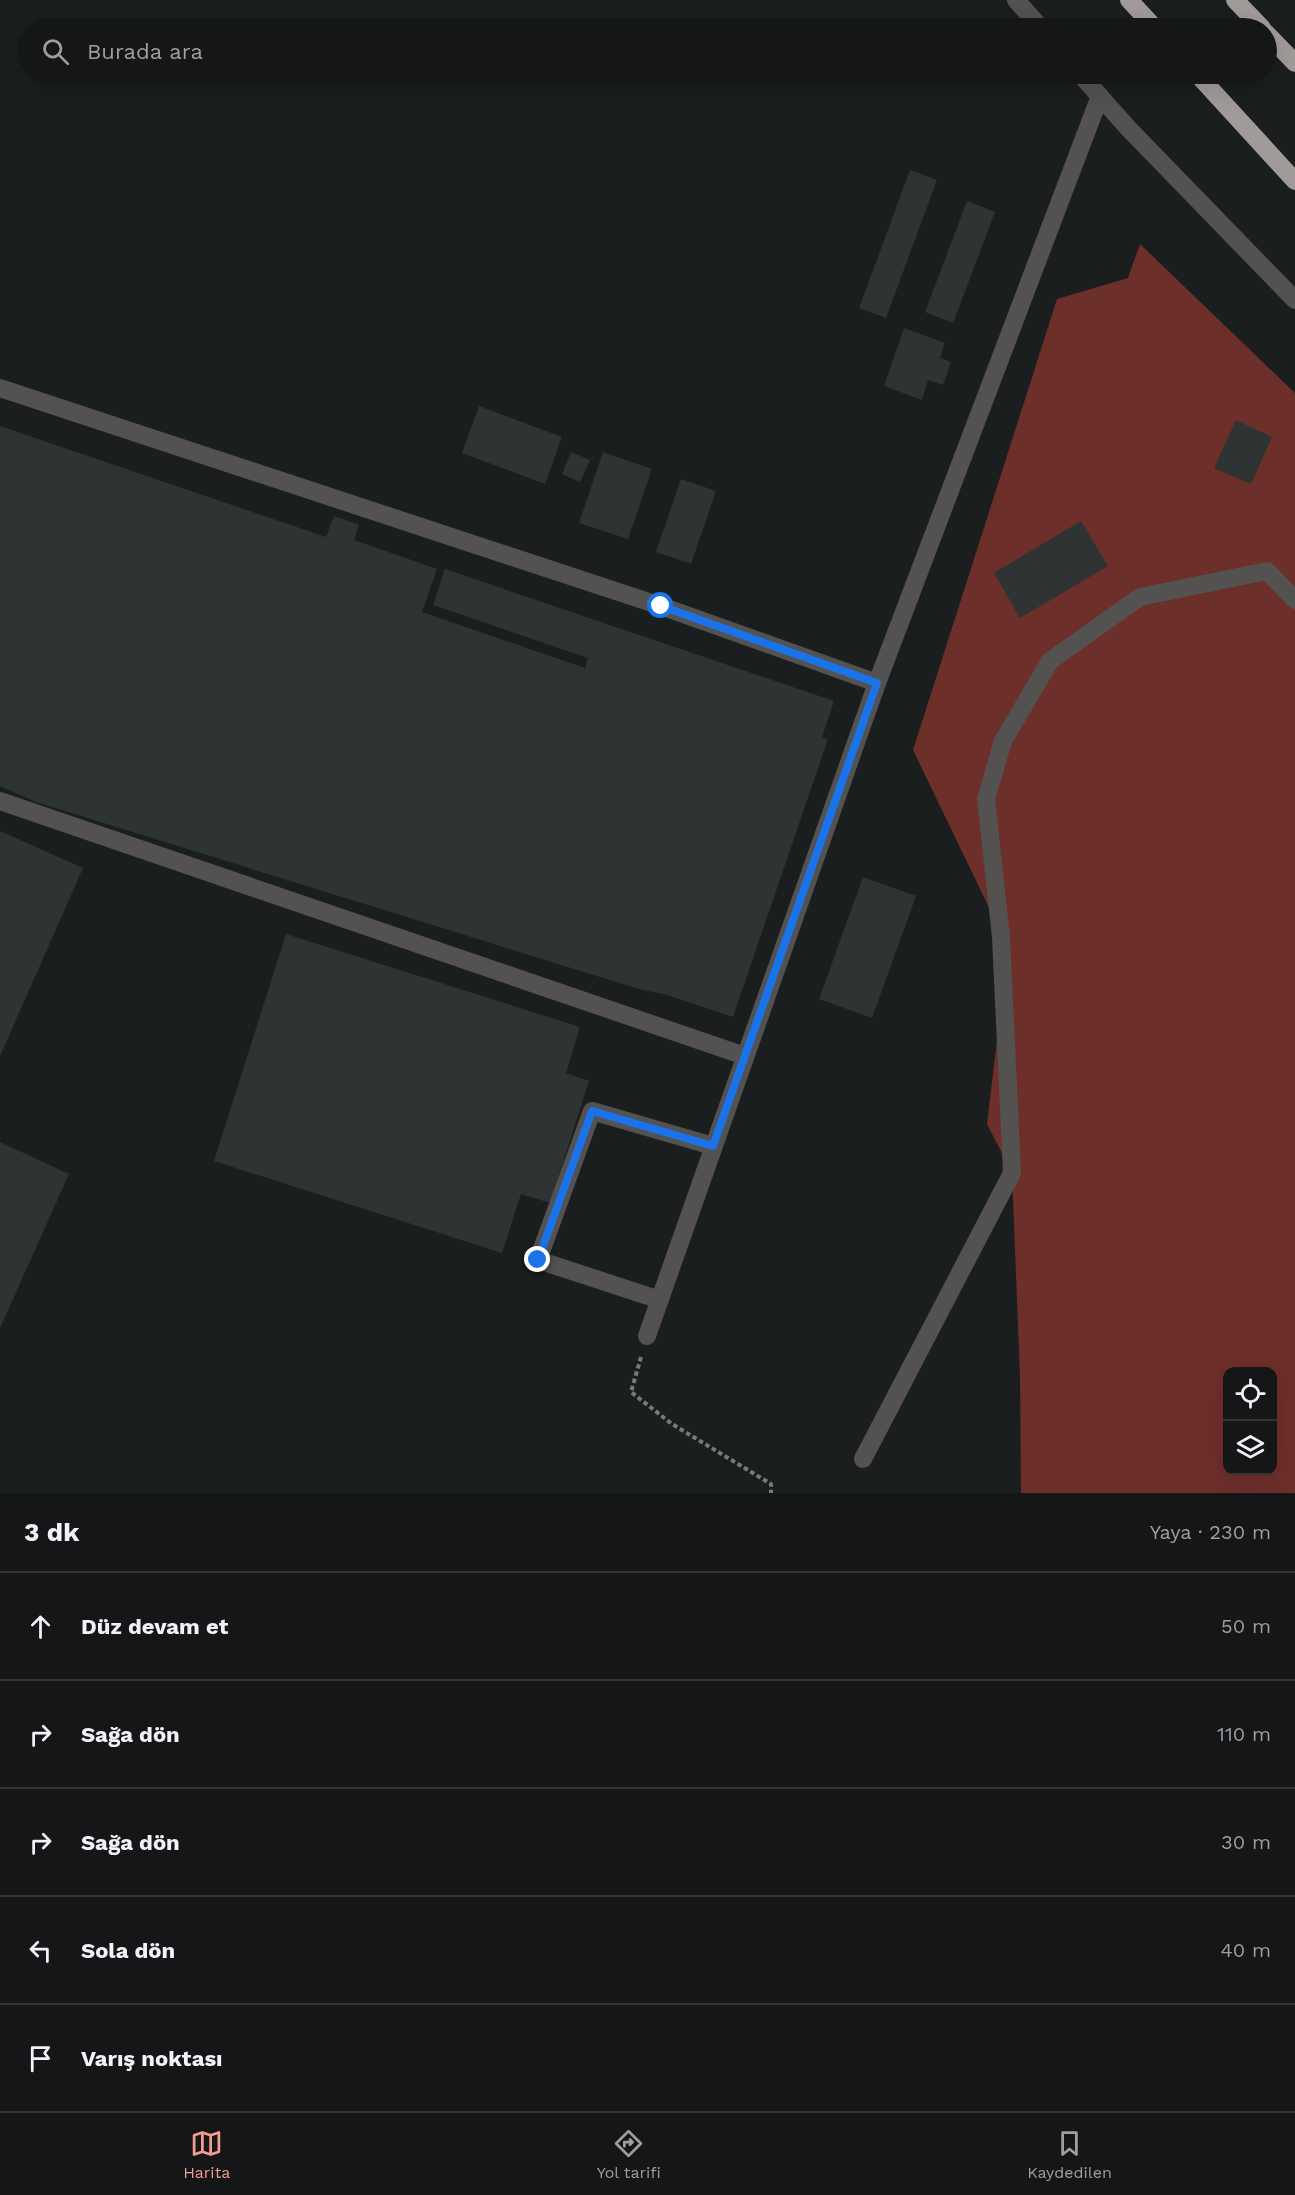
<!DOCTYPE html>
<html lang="tr">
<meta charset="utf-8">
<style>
body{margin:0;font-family:"Work Sans",sans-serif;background:#1d1f20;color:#f1f3f6}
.controls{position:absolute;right:18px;bottom:18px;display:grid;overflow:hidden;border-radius:12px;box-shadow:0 6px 24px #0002}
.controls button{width:54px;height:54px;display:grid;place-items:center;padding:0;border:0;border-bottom:2px solid #333536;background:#141617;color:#f1f3f6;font:30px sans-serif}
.stop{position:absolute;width:18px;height:18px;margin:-14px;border:4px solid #1a73e8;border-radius:50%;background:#fff}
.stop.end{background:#1a73e8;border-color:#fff;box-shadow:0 2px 6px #0008}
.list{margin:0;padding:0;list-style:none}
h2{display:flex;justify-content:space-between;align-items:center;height:78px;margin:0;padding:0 24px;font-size:26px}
h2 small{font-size:20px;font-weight:400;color:#9d9fa1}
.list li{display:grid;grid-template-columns:39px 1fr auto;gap:18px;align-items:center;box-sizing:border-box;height:108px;padding:0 24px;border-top:2px solid #333536}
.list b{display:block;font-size:22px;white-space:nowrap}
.list em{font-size:20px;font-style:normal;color:#9d9fa1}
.icon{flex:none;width:33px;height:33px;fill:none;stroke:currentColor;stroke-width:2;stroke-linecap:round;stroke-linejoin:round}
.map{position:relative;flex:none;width:1295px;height:1493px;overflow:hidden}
.search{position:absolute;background:#141617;box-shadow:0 6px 24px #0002;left:18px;right:18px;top:18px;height:66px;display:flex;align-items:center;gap:15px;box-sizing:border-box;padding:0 21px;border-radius:33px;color:#9d9fa1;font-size:22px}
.sheet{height:618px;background:#141617}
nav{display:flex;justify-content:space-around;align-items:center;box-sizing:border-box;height:84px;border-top:2px solid #333536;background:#141617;font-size:16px;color:#9d9fa1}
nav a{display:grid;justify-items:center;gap:3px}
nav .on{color:#f59c92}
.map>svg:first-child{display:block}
.green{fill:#6d2f2a;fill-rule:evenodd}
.building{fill:#2e3333}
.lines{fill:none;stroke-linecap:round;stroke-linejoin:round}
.path{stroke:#767a7a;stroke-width:4;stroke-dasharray:4.5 3;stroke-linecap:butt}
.minor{stroke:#545151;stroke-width:18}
.highway{stroke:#a09a99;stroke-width:18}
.route{stroke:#1a73e8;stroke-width:8}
</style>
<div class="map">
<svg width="1295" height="1493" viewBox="0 0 1295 1493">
<rect width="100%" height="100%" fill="#1a1e1f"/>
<!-- green -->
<path class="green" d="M1140,244L1295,393V1493H1021L1020,1376L1012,1173L987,1124L1008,947L913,750L1057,299L1128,278ZM1228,1372H1272V1470H1228Z"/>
<!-- building -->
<g class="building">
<path d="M910,170L937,180L886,318L859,308Z"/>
<path d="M967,201L995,212L953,323L925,312Z"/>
<path d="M904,328L945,343L940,358L951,362L943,385L928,380L922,400L884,386Z"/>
<path d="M479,406L562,437L545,484L462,453Z"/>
<path d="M1236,420L1272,437L1251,484L1214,468Z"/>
<path d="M0,426L326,537L334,516L359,525L354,540L437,569L422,612L585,668L588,658L433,605L445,569L834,701L822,737L828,739L733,1017L664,994L642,990L36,802L0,786Z"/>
<path d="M571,452L590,460L580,482L562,474Z"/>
<path d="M603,452L652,469L628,539L579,523Z"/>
<path d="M681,479L716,491L691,564L656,552Z"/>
<path d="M1081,521L1108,566L1020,618L994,573Z"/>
<path d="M0,831L83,868L0,1056Z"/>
<path d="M863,877L916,896L872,1018L819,999Z"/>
<path d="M286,934L580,1027L566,1073L589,1081L550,1203L521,1194L502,1253L214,1161Z"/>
<path d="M0,1142L69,1174L0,1328Z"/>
</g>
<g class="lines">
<!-- path -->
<path class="path" d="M641,1357L631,1392L672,1424L771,1484V1493"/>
<!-- minor -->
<g class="minor">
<path d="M1016,0L1041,28"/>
<path d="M1080,74L1128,128L1295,300"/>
<path d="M0,388L661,606L877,683"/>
<path d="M0,801L745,1056"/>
<path d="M660,1300L538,1260L592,1111L713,1146"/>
<path d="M647,1336L877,683L1100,96"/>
<path d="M863,1459L1012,1173L1001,937L986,799L1003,741L1050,661L1140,597L1267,571L1295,600"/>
</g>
<!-- highway -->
<g class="highway">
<path d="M1129,0L1155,28"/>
<path d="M1235,0L1262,28"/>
<path d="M1266,33L1295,63"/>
<path d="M1197,74L1295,181"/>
</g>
</g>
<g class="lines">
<!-- route -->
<path class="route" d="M538,1260L592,1111L713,1146L877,683L661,606"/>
</g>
</svg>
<div class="controls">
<button><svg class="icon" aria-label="locate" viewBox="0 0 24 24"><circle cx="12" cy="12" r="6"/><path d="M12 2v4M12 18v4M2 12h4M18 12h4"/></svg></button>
<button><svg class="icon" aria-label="layers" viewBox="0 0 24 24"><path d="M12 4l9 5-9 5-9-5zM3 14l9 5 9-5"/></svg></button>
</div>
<div class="stop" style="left:661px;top:606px"></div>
<div class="stop end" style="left:538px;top:1260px"></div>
<div class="search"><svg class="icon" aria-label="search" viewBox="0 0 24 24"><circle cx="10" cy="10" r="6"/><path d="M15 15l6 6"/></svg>Burada ara</div>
</div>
<section class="sheet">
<h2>3 dk<small>Yaya · 230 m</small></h2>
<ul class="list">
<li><svg class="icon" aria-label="ahead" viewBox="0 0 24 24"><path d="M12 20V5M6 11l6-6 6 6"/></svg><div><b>Düz devam et</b></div><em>50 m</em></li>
<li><svg class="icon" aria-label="right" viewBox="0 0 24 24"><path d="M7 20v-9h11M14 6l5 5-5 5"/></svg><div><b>Sağa dön</b></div><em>110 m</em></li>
<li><svg class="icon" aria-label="right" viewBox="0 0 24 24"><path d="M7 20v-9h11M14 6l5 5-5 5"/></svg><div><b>Sağa dön</b></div><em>30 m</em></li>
<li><svg class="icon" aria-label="left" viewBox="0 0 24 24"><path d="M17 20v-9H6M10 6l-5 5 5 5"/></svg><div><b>Sola dön</b></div><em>40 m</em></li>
<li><svg class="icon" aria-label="arrive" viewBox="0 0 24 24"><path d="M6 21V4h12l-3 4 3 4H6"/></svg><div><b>Varış noktası</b></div></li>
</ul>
</section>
<nav>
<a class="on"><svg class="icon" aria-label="map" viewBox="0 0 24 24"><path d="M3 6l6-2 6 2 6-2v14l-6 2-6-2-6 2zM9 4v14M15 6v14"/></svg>Harita</a>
<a><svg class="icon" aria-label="directions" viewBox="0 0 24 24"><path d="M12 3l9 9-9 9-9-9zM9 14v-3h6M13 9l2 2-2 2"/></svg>Yol tarifi</a>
<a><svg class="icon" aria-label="saved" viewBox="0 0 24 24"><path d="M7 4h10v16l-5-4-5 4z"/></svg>Kaydedilen</a>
</nav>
